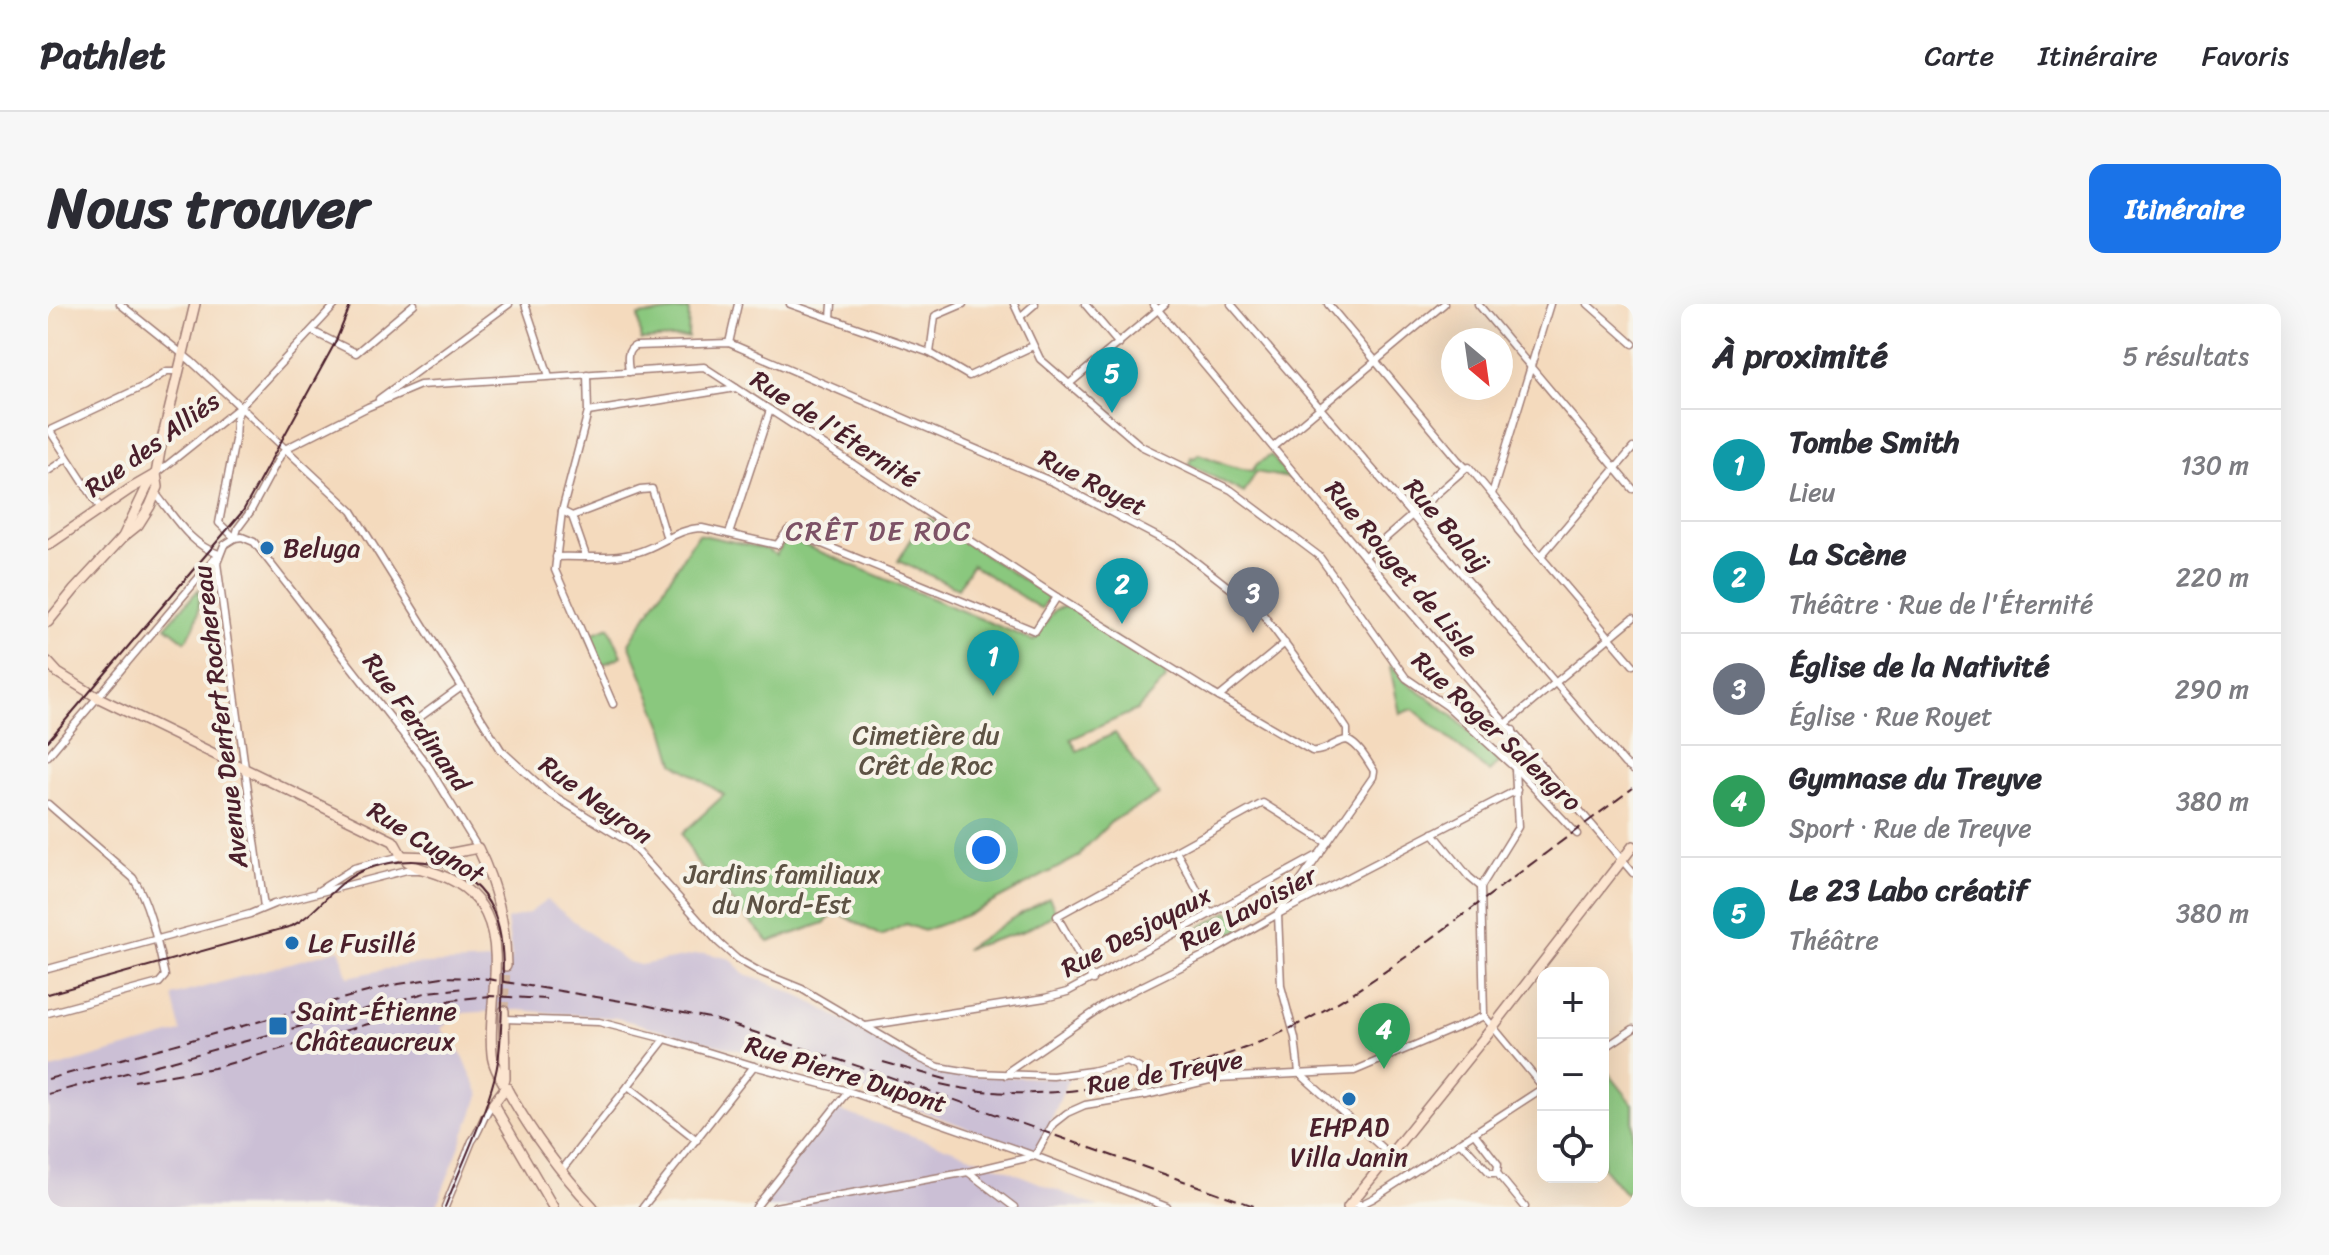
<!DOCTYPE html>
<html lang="fr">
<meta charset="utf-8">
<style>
body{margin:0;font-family:Sriracha,sans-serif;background:#f7f7f7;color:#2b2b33}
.controls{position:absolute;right:24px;bottom:24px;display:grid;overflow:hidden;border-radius:16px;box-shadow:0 8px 32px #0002}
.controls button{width:72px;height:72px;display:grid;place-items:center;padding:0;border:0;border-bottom:2px solid #e1e1e2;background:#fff;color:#2b2b33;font:40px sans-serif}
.compass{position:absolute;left:1393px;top:24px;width:72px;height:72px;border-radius:50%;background:#fff;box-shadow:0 8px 32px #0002;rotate:151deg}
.you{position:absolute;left:938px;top:546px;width:28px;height:28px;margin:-20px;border:6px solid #fff;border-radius:50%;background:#1a73e8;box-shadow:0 0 0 12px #1a73e833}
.badge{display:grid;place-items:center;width:52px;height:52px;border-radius:50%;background:#1a73e8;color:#fff;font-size:26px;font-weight:700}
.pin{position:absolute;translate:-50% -66px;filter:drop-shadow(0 2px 4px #0008)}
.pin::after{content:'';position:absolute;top:42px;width:28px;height:24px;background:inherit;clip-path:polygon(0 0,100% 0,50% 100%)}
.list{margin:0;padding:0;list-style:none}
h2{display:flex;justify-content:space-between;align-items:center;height:104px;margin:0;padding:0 32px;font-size:34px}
h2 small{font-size:26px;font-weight:400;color:#7c7c81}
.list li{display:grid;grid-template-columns:52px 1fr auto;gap:24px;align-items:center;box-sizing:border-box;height:112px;padding:0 32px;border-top:2px solid #e1e1e2}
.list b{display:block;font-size:30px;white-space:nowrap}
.list p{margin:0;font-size:26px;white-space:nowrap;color:#7c7c81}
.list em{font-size:26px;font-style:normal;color:#7c7c81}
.icon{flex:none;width:44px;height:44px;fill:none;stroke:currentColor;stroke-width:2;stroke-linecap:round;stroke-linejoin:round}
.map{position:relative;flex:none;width:1585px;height:903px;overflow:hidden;border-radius:16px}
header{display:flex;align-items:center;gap:48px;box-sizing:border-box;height:112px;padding:0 40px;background:#fff;border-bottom:2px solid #e1e1e2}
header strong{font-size:38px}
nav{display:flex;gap:44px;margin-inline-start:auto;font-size:28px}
.intro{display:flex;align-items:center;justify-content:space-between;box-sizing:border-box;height:192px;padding:0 48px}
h1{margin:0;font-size:56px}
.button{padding:20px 36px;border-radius:16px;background:#1a73e8;color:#fff;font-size:28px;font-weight:700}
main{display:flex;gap:48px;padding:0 48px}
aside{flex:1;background:#fff;border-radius:16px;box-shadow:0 8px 32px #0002}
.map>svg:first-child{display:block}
.industrial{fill:#cbbfd5}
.green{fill:#8ac87e;stroke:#6a7454;stroke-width:2}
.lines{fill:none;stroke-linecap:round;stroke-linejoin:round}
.secondary-tunnel{stroke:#d2b5a0;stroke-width:9;stroke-dasharray:9 4.5;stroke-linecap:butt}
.minor-casing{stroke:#9f7c74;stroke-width:9}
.secondary-casing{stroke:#9f7c74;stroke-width:12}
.minor{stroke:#fff;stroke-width:6}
.secondary{stroke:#fce5d0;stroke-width:9}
.tram{stroke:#4a1f2b;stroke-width:2}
.rail{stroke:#4a1f2b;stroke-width:2;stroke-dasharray:12 6;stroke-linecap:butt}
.poi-dot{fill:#1f6fb2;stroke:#f7f3e8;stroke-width:3}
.labels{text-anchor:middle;stroke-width:8;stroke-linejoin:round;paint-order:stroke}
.street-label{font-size:26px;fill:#4a1f2b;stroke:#f7f3e8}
.poi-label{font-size:26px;fill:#4a1f2b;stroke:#f7f3e8;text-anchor:start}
.park-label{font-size:26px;fill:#5d5244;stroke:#f7f3e8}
.neighbourhood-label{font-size:28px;letter-spacing:2px;fill:#7d5266;stroke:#f7f3e8}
</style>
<header>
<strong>Pathlet</strong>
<nav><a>Carte</a><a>Itinéraire</a><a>Favoris</a></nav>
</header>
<div class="intro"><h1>Nous trouver</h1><a class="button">Itinéraire</a></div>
<main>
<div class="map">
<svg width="1585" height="903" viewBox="0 0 1585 903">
<rect width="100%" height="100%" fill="#f7f3e8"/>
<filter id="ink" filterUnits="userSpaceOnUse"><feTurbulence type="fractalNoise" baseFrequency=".0125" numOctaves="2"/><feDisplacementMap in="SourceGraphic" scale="16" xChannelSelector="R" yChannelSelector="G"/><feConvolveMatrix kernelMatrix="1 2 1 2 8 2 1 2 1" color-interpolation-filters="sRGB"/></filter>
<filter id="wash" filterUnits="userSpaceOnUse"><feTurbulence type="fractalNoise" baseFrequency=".006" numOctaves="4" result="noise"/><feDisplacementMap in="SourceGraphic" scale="32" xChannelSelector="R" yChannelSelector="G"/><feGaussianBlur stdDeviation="1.8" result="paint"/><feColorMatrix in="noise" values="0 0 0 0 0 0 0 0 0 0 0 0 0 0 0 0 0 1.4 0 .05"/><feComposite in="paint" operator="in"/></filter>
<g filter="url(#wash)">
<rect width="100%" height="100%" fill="#f4dabd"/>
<!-- industrial -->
<g class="industrial">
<path d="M499,596L577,657L592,661L657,649L683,655L696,670L727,681L759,696L876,763L928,772L1021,774L989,849L807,783L697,748L568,714L470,706L414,709L393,724L415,753L432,790L388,903H0V766L133,728L124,692L292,645L300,673L358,661L464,656L459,616L481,609Z"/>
<path d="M784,804L940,858L1050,903H707Z"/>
</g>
<!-- green -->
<g class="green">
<path d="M641,5L640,33L593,36L590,12Z"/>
<path d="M1151,150L1182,162L1204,167L1209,160L1223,151L1241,174L1208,168L1196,189L1141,160L1143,153L1146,154Z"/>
<path d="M881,214L1001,293L993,305L924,261L910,284L850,257L875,216L878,218Z"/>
<path d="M650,230L718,245L728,251L739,234L986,337L1005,308L1008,305L1018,302L1116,365L1118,375L1089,406L1023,435L1029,447L1067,429L1111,491L1064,517L1034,547L1032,552L924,609L875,627L858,620L833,632L789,608L776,619L721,638L649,559L634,530L676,491L626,459L617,428L581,339Z"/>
<path d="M151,285C152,305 150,322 137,337L118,322Z"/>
<path d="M561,323L574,352L552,362L539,332Z"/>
<path d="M1344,361L1355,376L1403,410L1452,458L1441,468L1365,405L1352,410L1342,363Z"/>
<path d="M1001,594L1009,609L976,627L917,645L968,612Z"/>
<path d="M1181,607L1184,611H1187L1193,625L1161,642L1151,624Z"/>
<path d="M1555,762L1585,800V883L1577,890L1555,864Z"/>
</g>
</g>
<g filter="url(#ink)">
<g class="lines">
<!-- secondary-tunnel -->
<path class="secondary-tunnel" d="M456,707L458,662"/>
<!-- minor casing -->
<g class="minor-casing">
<g id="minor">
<path d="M72,0L143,57L304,207L453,446L498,487L582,539L671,639L689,655L712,668L754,685L873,755L891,763L928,769L1005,772L1043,767L1079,758L1091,764L1098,791"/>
<path d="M477,0L501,72"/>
<path d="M742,0L882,49L921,72L985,42"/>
<path d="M966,0L992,55L1093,142L1183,186L1271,252L1358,374L1399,402L1469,466L1529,530"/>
<path d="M1037,0L1071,40"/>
<path d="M1105,0L1360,305L1585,569"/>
<path d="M1183,0L1577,460L1585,466"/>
<path d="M1280,0L1409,155L1418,164L1421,163L1464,215L1470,226L1585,361"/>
<path d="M1430,0L1585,185"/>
<path d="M1540,0L1585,40"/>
<path d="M972,13L987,0"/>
<path d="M783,14L784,0"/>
<path d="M264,27L308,49L366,0"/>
<path d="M681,39L690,0"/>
<path d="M882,49L887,12L915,0"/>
<path d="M581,68C580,58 577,47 587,42L681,39L1007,179L1129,243L1214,309L1289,410L1299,425V436"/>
<path d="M539,70L540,108L514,207L507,266L565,400"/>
<path d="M1021,80L1117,0"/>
<path d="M331,95L461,0"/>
<path d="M540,108L688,84"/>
<path d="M0,127L96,82L119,67H131"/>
<path d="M2,127L53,205"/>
<path d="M1225,143L1396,0"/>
<path d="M0,167L19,154"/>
<path d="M108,170L193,102L288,0"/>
<path d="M108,190C126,212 142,241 171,250"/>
<path d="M1444,190L1502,0"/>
<path d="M514,207L524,212L592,186L604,185L619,235"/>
<path d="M524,212L538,252"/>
<path d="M681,230L722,106"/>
<path d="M187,234L194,233L206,238L380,462L430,544"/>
<path d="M187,234L171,219L187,136L188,115L193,103"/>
<path d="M1493,252L1585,144"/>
<path d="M508,253C535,252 564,256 590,248C612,242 630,224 654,224L729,241L740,226L987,327L1009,293"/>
<path d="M1316,253L1418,164"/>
<path d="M1171,393L1237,339"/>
<path d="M1459,419L1585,314"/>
<path d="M1465,426L1470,523L1433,583L1436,712L1495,783"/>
<path d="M353,427L412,384"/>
<path d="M0,452L169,252"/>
<path d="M0,500L85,574C102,599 110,642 117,672L111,679L0,709"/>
<path d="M1385,529L1421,573L1433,583"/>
<path d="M1128,547L1162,610"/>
<path d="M270,587L306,564L354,552"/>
<path d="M216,603L169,259L176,241L187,234L190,224L202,208L232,152L239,144L320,103L372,81L656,63L1009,293L1164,389L1264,447C1276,449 1286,437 1299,436"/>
<path d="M1231,608L1325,473L1326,467C1319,456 1311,441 1299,436"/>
<path d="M1230,610L1233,682L1247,734L1251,769"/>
<path d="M0,665L202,610L226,600L359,566H371"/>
<path d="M1045,676L1009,612L1215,499L1279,539"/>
<path d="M456,715L551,718L617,735L706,762L800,787L987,852L1119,903"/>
<path d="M818,722L997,694L1019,688L1272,550"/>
<path d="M1555,745L1585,725"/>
<path d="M1251,769L1343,852"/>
<path d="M958,771L962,766L1058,700L1165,647L1230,610L1469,486"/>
<path d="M580,782L649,836"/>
<path d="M1426,829L1450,860L1449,869"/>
<path d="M1411,839L1419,844L1442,869H1449L1477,903"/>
<path d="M513,867L617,735"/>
<path d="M920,868L966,903"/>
<path d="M1306,900H1314L1326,894L1495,784"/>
<path d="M397,903L424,837C433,826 435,810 445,800"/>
<path d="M595,903L706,762"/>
<path d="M708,903L800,787"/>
<path d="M727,903L920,868L987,852L1005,820L1019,809L1037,801L1098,791L1170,774L1306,767L1436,712"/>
<path d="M1583,903L1585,901"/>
</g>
</g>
<!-- secondary casing -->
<g class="secondary-casing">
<g id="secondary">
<path d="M75,233L99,183L106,172"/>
<path d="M0,241L82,185L108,170"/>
<path d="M0,318L26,286L75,233L90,221L102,202L110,183L108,170L114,136L147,0"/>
<path d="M0,358L10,369L49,393L345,537C349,542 351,549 355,553C361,560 372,565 381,567C405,574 427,587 438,610C458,651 439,707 444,750C445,764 455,777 461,789C485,831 512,868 545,903"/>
<path d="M354,552L384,553L430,544C448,581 458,622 458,662"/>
<path d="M456,707L457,775"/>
<path d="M458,783L445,800L505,903"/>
<path d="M1300,903L1444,724L1585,542"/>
</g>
</g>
<!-- minor -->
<use href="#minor" class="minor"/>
<!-- secondary -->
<use href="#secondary" class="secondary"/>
<!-- tram -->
<g class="tram">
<path d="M0,437L195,207L287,39L303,0"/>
<path d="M0,690L244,622C273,607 288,575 321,564C350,555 383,553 410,569C459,596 456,650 454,699C453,723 453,748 447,772C435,817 414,860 397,903"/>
</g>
<!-- rail -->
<g class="rail">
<path d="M835,758L904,777"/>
<path d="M0,775L345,681L394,673L433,674L591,700L666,715L828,768L1209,903"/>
<path d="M86,777L166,764L404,696L442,692L499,695"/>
<path d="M892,780C955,794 1015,791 1078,778C1137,766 1195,748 1249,721C1307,691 1359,653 1411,614C1469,571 1527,527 1585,484"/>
<path d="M0,790L381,688L418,684"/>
</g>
</g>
</g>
<!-- markers -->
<g class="poi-dot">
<circle cx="219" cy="244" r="8"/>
<circle cx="244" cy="639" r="8"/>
<rect x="220" y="712" width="20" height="20" rx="4"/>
<circle cx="1301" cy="795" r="8"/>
</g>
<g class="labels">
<!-- street labels -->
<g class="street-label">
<text transform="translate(787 125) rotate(33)" y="9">Rue de l'Éternité</text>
<text transform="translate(104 140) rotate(-36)" y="9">Rue des Alliés</text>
<text transform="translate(1045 178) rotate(27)" y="9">Rue Royet</text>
<text transform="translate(1399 221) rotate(49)" y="9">Rue Balaÿ</text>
<text transform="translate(1354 265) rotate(50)" y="9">Rue Rouget de Lisle</text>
<text transform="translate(172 413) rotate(-97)" y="9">Avenue Denfert Rochereau</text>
<text transform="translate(369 418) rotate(54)" y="9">Rue Ferdinand</text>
<text transform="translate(1449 427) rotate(43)" y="9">Rue Roger Salengro</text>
<text transform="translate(548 496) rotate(36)" y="9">Rue Neyron</text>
<text transform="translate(378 538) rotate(32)" y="9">Rue Cugnot</text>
<text transform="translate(1200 604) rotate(-28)" y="9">Rue Lavoisier</text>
<text transform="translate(1088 627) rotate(-28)" y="9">Rue Desjoyaux</text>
<text transform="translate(1117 768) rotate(-10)" y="9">Rue de Treyve</text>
<text transform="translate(798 770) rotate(17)" y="9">Rue Pierre Dupont</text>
</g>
<!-- poi labels -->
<g class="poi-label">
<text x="235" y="253">Beluga</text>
<text x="260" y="648">Le Fusillé</text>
<text x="248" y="716">Saint-Étienne<tspan x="248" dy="30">Châteaucreux</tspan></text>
<text x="1301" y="832" text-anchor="middle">EHPAD<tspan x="1301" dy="30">Villa Janin</tspan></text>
</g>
<!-- park labels -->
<g class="park-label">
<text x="878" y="440">Cimetière du<tspan x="878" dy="30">Crêt de Roc</tspan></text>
<text x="734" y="579">Jardins familiaux<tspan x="734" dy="30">du Nord-Est</tspan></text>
</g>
<!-- neighbourhood labels -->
<g class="neighbourhood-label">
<text x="831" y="236">CRÊT DE ROC</text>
</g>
</g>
</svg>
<div class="controls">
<button>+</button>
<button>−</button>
<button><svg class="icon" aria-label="locate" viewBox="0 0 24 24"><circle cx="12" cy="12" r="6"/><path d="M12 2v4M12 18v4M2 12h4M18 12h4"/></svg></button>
</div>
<svg class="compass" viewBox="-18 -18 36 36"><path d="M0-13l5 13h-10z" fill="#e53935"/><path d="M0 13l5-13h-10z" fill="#7c7c81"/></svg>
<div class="you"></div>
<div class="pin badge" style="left:945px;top:392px;background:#0f9aa8">1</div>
<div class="pin badge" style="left:1074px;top:320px;background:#0f9aa8">2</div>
<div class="pin badge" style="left:1205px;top:329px;background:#6b7280">3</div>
<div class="pin badge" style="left:1336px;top:765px;background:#2e9e5b">4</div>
<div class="pin badge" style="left:1064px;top:109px;background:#0f9aa8">5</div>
</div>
<aside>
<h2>À proximité<small>5 résultats</small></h2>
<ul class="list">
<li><span class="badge" style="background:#0f9aa8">1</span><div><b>Tombe Smith</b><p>Lieu</p></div><em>130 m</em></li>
<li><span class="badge" style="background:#0f9aa8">2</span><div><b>La Scène</b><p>Théâtre · Rue de l'Éternité</p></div><em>220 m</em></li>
<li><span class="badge" style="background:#6b7280">3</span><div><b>Église de la Nativité</b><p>Église · Rue Royet</p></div><em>290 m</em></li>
<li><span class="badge" style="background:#2e9e5b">4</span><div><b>Gymnase du Treyve</b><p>Sport · Rue de Treyve</p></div><em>380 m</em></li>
<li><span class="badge" style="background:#0f9aa8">5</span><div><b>Le 23 Labo créatif</b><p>Théâtre</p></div><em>380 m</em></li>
</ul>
</aside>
</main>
